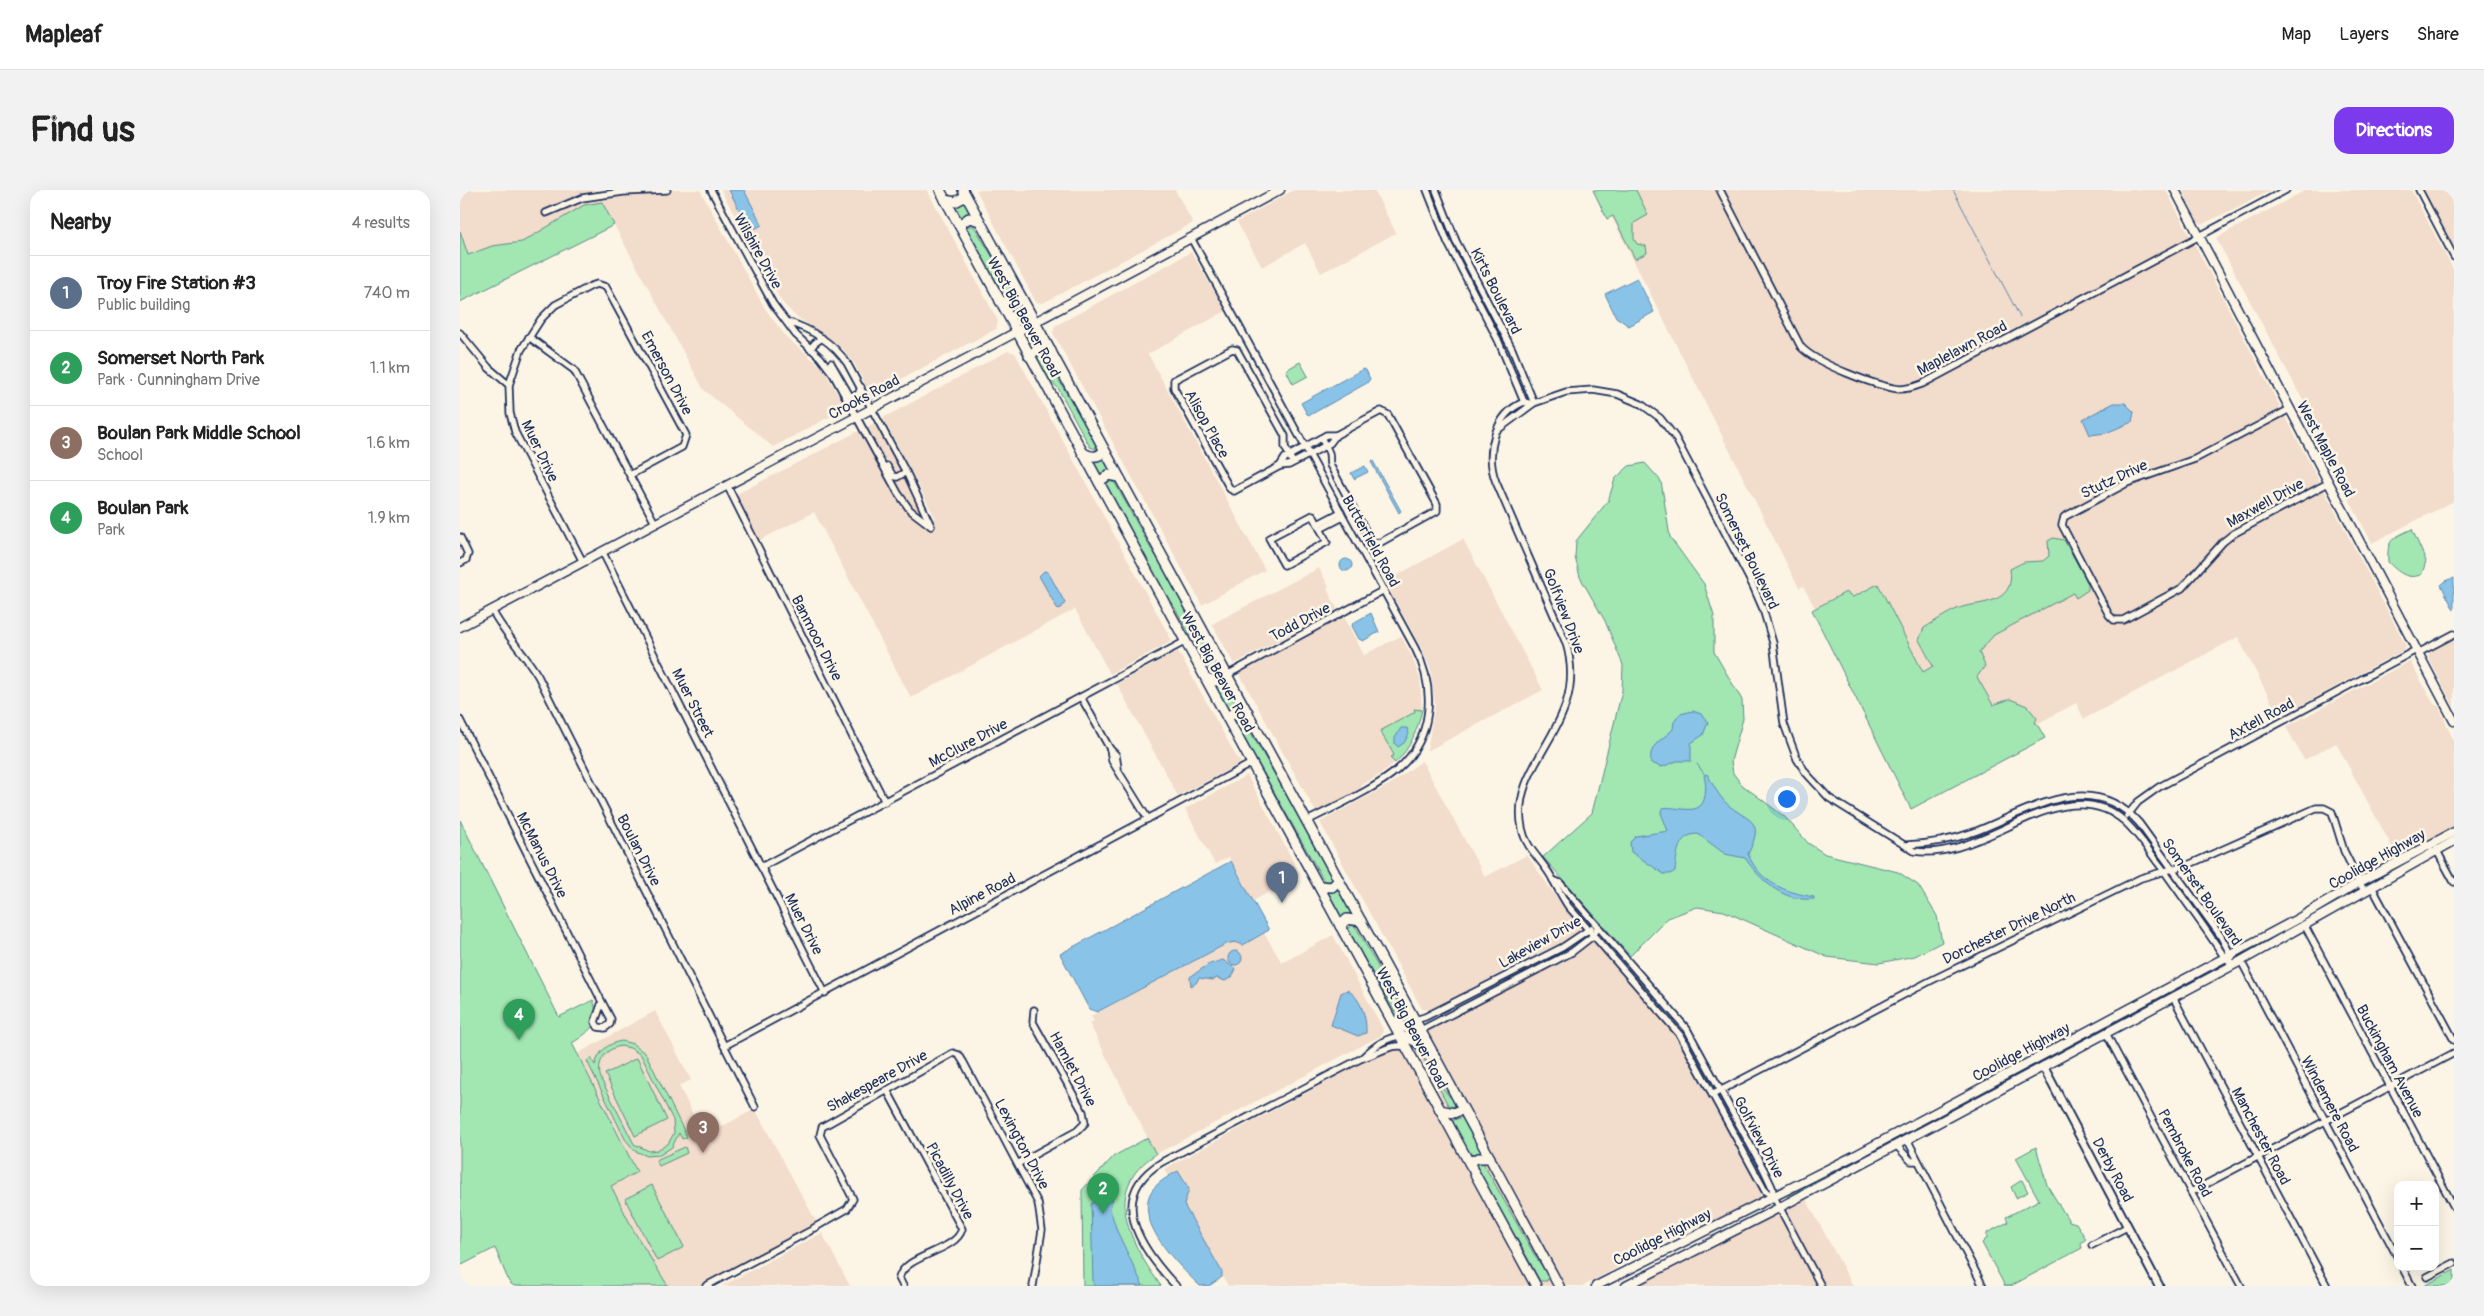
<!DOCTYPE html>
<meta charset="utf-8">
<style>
body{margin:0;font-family:Pangolin,sans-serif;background:#f2f2f2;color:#222}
.controls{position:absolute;right:15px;bottom:15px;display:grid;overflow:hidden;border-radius:10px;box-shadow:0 5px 20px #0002}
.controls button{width:45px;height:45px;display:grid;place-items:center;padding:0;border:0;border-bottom:1px solid #e0e0e0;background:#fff;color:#222;font:25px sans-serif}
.you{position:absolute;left:1326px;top:608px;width:18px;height:18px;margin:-12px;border:4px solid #fff;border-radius:50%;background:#1a73e8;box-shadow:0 0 0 8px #1a73e833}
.badge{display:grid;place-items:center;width:32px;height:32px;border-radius:50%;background:#7c3aed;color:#fff;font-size:16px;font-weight:700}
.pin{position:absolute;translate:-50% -41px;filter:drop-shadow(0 1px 2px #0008)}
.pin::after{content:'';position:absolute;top:26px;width:18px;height:15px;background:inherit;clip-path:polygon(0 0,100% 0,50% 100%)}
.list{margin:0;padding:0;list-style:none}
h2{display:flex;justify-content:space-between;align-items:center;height:65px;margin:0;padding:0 20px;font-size:21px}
h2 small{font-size:16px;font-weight:400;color:#767676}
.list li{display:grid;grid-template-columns:32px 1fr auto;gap:15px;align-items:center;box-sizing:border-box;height:75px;padding:0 20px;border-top:1px solid #e0e0e0}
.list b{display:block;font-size:19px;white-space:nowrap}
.list p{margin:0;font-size:16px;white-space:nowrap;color:#767676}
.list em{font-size:16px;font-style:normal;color:#767676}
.map{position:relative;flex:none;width:1994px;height:1096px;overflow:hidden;border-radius:15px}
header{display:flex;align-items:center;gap:30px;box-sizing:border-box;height:70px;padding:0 25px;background:#fff;border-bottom:1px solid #e0e0e0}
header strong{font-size:24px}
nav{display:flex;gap:28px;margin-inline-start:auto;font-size:18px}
.intro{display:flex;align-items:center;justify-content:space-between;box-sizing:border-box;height:120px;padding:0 30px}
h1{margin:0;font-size:35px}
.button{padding:12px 22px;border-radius:15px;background:#7c3aed;color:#fff;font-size:18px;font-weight:700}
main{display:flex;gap:30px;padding:0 30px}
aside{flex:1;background:#fff;border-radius:15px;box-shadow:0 5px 20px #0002}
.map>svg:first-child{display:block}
.built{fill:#f2dccb}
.green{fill:#a2e6b2;stroke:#5e8a88;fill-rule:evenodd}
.water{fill:#89c3e8;stroke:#5d88b1}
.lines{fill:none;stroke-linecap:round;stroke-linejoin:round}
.stream{stroke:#5d88b1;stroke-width:1}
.minor-casing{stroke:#1b2f5e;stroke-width:9}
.tertiary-casing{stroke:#1b2f5e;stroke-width:11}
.secondary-casing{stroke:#1b2f5e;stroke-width:11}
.primary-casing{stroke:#1b2f5e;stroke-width:12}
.minor{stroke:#fcf5e5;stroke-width:5.5}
.tertiary{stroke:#fcf5e5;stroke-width:7}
.secondary{stroke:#fcf5e5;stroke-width:8}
.primary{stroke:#fcf5e5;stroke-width:9}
.labels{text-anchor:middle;stroke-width:5;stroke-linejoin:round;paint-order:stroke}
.street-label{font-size:15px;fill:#1b2f5e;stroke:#fcf5e5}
</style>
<header>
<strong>Mapleaf</strong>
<nav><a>Map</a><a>Layers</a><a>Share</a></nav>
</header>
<div class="intro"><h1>Find us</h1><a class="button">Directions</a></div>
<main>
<aside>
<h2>Nearby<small>4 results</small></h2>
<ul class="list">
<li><span class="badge" style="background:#5c6f8a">1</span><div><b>Troy Fire Station #3</b><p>Public building</p></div><em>740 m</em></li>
<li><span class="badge" style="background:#2e9e5b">2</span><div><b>Somerset North Park</b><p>Park · Cunningham Drive</p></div><em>1.1 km</em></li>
<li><span class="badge" style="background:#8d6e63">3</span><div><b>Boulan Park Middle School</b><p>School</p></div><em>1.6 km</em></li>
<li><span class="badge" style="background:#2e9e5b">4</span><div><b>Boulan Park</b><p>Park</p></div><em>1.9 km</em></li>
</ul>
</aside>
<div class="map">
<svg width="1994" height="1096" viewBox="0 0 1994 1096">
<rect width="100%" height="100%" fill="#fcf5e5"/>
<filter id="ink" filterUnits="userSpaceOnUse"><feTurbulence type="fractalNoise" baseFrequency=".02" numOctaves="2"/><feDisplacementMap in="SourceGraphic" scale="10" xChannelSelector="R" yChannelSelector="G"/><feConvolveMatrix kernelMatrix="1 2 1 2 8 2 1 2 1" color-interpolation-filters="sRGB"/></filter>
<g filter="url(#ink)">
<!-- built -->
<g class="built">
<path d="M0,0H240L306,120L327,148L362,177L386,218L313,257L244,200L154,35L0,112Z"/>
<path d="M261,0H467L538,131L536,139L411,205L394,173L383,159L334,125L321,111Z"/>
<path d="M516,0H715L733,33L583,113L576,112Z"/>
<path d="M834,0H914L936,43L861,83L845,53L802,77L777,32Z"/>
<path d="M1138,0H1706L1946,456L1942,461L1819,527L1778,447L1624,529L1616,513L1577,534L1498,521L1474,476L1463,482L1418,395L1393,407L1386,402L1355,418L1343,396L1339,398Z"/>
<path d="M1723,0H1812L1743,34L1738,32Z"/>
<path d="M1846,0H1951L1994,81V311L1912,353L1869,271L1874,268L1756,48Z"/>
<path d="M1962,0H1994V60Z"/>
<path d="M731,62L766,121L688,164L805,380L742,415L593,143L595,136Z"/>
<path d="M548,161L555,163L712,451L650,484L615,419L451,508L354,322L298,351L275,305L416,232L463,326L476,329L423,228Z"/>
<path d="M1003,349L1083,500L967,561L975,515L971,480L962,459L925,392Z"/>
<path d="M859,378L869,397L867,399L877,419L774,474L752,434Z"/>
<path d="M884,427L904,465L941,446L952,467L960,489L962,520L955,544L938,570L918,586L901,595L902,598L856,622L779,483Z"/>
<path d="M1994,448V517L1968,467L1971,460Z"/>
<path d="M718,461L776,566L781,573L718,606L657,494Z"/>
<path d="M1950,471L1974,514L1979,517L1994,552V638L1938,668L1876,553L1844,570L1826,537Z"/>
<path d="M962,571L1025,687L1067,665L1103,717L1122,738L1101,753L1061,772L970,820L962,819L860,632L929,595Z"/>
<path d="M787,585L840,684L793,711L769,667L755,674L725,619Z"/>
<path d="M804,743L822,773L873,745L923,839L922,845L696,964L629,833L634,831L631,826L766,754L775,752L783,755Z"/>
<path d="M1134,749L1218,846L1303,1000L1301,1008L1239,1037L1234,1036L1123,1096H768L704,979Z"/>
<path d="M195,821L231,890L219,896L244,946L295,919L358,1035L242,1096H120L85,1031L177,982L117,864Z"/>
<path d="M1345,1007L1393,1096H1176L1291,1037Z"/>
<path d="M362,1043L390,1096H262Z"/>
</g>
<!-- green -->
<g class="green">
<path d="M1133,0H1176L1188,25L1174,33V49L1177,54L1186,56L1187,63L1175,69L1153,26L1147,29Z"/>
<path d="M142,12L154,35L0,112V41L8,65L32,56L62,52L124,15Z"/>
<path d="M505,13L511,24L500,29L494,17Z"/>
<path d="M507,36H514L554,103L553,108H545L506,40Z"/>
<path d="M560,115L567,127L557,133L549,118Z"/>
<path d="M575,142L582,155L572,159L565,147Z"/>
<path d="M580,165L586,167C602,197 620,225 636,254V259L630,257L598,198L586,187L577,171Z"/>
<path d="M840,172L848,186L833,194L826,180Z"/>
<path d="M645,269L651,280L640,285L633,272Z"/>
<path d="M1185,273L1201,291L1210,347L1244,394L1254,426V462L1282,510L1283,529L1271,571L1273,583L1281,594L1325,627L1348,653L1365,664L1438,682L1458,695L1477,726L1482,752L1455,766L1419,773L1367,767L1264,721L1237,717L1208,728L1170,766L1083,667L1132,623L1162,501L1163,475L1145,431L1120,387L1115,367L1116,351L1148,311L1155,289L1169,276Z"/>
<path d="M649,291L655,293L691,359L701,372L760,480L758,484L752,485L715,418L705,405L646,297Z"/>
<path d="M1952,339L1966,371L1962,384C1948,391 1938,382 1928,372C1927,349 1931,349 1952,339Z"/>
<path d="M1593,348L1604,350L1628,393V400L1616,408L1613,403L1534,445L1519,462L1525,476L1517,487L1533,515L1550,509L1567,516L1577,528L1575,533L1577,534L1585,548L1451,619L1352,420L1386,402L1393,407L1418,394L1463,482L1473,476L1459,450L1464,438C1476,431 1492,419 1506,416C1529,412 1555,410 1550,379L1564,372L1583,371L1589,366L1588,351Z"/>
<path d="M766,491L780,516L768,521L755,496Z"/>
<path d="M954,519L962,520C957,540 951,558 935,573L930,568L934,565L920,541L955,522Z"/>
<path d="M777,526L782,527C812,581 843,632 873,686L872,691H864L775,532Z"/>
<path d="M0,630L99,827L133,810C142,832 129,843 112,853L177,982L151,996L175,1043L208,1096H54L49,1092L35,1058L2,1075L0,1071Z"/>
<path d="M1979,653L1946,675L1906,696V692Z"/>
<path d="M1898,697L1900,700L1778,769L1776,768L1775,766Z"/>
<path d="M879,698L893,724L881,729L867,702Z"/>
<path d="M891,735L896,737L934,806L949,827L948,832H942L939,829L888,741Z"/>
<path d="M1763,773L1765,776L1550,891L1548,887Z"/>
<path d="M162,851L173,854L186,864L227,947L222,949L219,943L212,957L200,965L187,966L175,961L165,949L127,871L131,868L135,875C139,861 148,853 162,851ZM161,856L170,858L181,865L213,930L214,943L208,954L197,960L189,961L174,954L141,889C136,873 144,859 161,856Z"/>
<path d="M950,853C970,866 975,894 995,912L994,917L988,915L962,866Z"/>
<path d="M177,868L207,930L175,946L145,884Z"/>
<path d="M1539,892L1540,894L1395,972L1439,946Z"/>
<path d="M1003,927L1022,963V964L1010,967L991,931Z"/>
<path d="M687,948L696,964C640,1000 671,1054 701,1096H623L622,1000L654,966Z"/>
<path d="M225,957L227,963L199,976L196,970Z"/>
<path d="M1576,957L1587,995L1609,1031L1616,1033L1626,1049L1621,1053L1622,1058L1551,1096H1545L1522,1053L1527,1048V1043L1548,1032L1546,1027L1579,1010L1556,968Z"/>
<path d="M1022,971L1075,1066L1089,1086L1087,1091H1080C1059,1051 1036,1014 1015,975Z"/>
<path d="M1386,974L1388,977L1328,1009L1327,1007Z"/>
<path d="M1562,990L1568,1002L1556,1008L1551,997Z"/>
<path d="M192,995L224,1057L197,1071L165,1009Z"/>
<path d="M1994,1080V1096H1964Z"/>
</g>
<!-- water -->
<g class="water">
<path d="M269,0H284L302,35L290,41Z"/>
<path d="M1177,88L1194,122L1169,136L1156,127L1145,104Z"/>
<path d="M903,179L906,180L910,189L907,193L850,225L847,224L841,213Z"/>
<path d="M1654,213H1665L1674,222L1672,232L1646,243L1630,245L1623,229Z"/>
<path d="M913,271L941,321L939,323L911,272Z"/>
<path d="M905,276L908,282L894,289L891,283Z"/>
<circle cx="886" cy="375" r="6"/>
<path d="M584,381L588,382L605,413L600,419L597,418L579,386Z"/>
<path d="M1994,388V420L1981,395L1987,390Z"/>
<path d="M911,423L919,442L903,451L899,449L892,436L893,433Z"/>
<path d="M1233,521L1241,524L1248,532L1243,545L1231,553V571H1217L1202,577L1191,573C1188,554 1203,550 1213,539L1214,532L1220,524Z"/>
<path d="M941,538H947L949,544L944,553L938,557L935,554V548Z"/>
<path d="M1247,584C1252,593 1257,603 1264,611C1286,633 1307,626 1288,664C1300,693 1325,702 1354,707V709C1323,712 1301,691 1285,668L1265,664L1238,644C1217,644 1217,665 1215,681L1210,684H1204L1171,662L1170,652L1176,646L1208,641L1201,623L1202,618C1217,615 1242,629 1245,605C1246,598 1246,593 1244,586Z"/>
<path d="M771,671L809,740L783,755L775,752L766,754L637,822L629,819L600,764Z"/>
<circle cx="775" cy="768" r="7"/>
<path d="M763,770L776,779L772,787L765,791L757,788L753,790L739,788L736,793L731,796L730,787L749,774Z"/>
<path d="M887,800C901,807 907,828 906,843L898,846L871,835L881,803Z"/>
<path d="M718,981L729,999L724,1015L762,1082V1087L749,1096H740C720,1077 674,1033 691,1002C696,993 709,986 718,981Z"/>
<path d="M656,995L650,1019L657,1041L683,1096H634L633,1093L631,1014Z"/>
</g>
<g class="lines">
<!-- stream -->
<g class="stream">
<path d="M1493,0L1560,127"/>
<path d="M1237,574L1245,585"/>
</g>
<!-- minor casing -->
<g class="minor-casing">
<g id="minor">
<path d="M251,0L313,114L336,145L360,167L373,184L438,303L450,320L471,336"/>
<path d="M967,0L988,53L1038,150L1064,212"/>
<path d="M976,0L996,51L1052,159L1074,213"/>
<path d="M1260,0L1341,157C1357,174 1416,196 1439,199C1447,199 1454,197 1462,194L1826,0"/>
<path d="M1959,0L1994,67"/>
<path d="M86,23L122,8L163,2L207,0"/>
<path d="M731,48L955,458C976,498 974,548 937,580C915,599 874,617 847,631"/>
<path d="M328,132C351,139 373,153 387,173L448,286L471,336"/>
<path d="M0,143L29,178L49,195L50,223L55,242L123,372"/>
<path d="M69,147L114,180L195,333"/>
<path d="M350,159L355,153L362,148"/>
<path d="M371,173L390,206L398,205L401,197"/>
<path d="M49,195L61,160L81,129L95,115L131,96L137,94L146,97L226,245L222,257L170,285"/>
<path d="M1072,214L1064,212C1034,224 1025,264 1036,292L1106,453C1131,536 1048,571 1062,638C1066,660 1084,671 1093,690C1098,699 1102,707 1108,716L1220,845L1305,1001L1314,1007"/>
<path d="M1830,219L1735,269L1667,293L1604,327L1602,335L1649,425L1654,430H1663L1722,398L1763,352L1773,344L1868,293"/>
<path d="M1039,239L1074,213L1106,202L1133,200L1157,204L1181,214L1200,228L1215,247L1293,396L1303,419L1313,453L1324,534L1337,569L1346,583L1369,608L1454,661C1482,666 1515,652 1541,640C1579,622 1627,598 1664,631C1679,644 1690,663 1702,678C1723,708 1745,737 1765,768L1774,774"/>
<path d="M833,273L825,257V246L777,160L772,159L714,190V198L770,299L774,301L820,276L829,275L854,262L870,253L876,245L921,221L928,225L977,314V321L921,352L915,353L910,349L870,275C869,271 870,268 869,263C867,258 864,253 861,248"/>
<path d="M427,276L433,286L437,287L446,282"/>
<path d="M820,276L825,268L861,248L866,245H876"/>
<path d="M267,295L425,612"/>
<path d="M853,325L867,352L824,375L809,348Z"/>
<path d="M858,334L881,322"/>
<path d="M860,339L883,327"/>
<path d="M0,347L8,364L6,370L0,373"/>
<path d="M142,361L365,803"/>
<path d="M32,420C44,444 64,462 78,486L295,917"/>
<path d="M1958,463L1994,444"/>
<path d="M767,485L924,400"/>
<path d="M621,507L650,559L656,565L658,578"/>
<path d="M0,530L142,812L151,829L150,834L145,838L138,837L135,832L142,812"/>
<path d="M650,559L652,571L688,629"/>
<path d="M1667,626L1678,612L1699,597L1956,460"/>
<path d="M1446,655C1469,654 1492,650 1514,642C1567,622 1630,577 1679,633L1760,745L1772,767"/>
<path d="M1977,661L1994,692"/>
<path d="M301,677L726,451"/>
<path d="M1093,690L1100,693L1227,839L1304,980L1312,997L1314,1007L1361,1096"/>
<path d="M1912,697L1994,850"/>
<path d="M1845,736L1994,1017"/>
<path d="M1781,771L1938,1068"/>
<path d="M1713,807L1867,1096"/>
<path d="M955,830L965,827L1103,757L1131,738"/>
<path d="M961,840L1112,762L1134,745L1138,736"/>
<path d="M1646,843L1781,1096"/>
<path d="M264,856L792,573"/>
<path d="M902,868C916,865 932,852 946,857"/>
<path d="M427,900L502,1039C496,1062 445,1064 439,1088L443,1096"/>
<path d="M1252,905L1470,791L1681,688L1730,674L1856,618H1864L1872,622L1884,661L1904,701"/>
<path d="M1447,949L1523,1096"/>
<path d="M1436,955L1451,971H1457"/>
<path d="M559,973L617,941L625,933L623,922L573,832L574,820"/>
<path d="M1731,1002L1994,863"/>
<path d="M354,1038L387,1019L393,1009L360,945L362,937L493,863L499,865L504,873L578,1013L582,1040L573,1096"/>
<path d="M1632,1055L1667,1037"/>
<path d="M1942,1077L1952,1096"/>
<path d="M1967,1087L1994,1073"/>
<path d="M246,1096L350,1041"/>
<path d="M716,1096C682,1060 644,1007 702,972L902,868C912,858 926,847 941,846"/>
</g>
</g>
<!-- tertiary casing -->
<g class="tertiary-casing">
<path id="tertiary" d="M1583,876L1699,1096"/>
</g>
<!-- secondary casing -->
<g class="secondary-casing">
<g id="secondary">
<path d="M1715,0L1994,531"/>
<path d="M0,437L534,154L820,0"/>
<path d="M1136,1096L1394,966L1839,728L1900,692L1994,642"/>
<path d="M1166,1096L1309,1023L1781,771L1994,651"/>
</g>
</g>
<!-- primary casing -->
<g class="primary-casing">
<g id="primary">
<path d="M480,0L1012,978"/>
<path d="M503,0L1030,968"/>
<path d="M485,10L495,12L506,6"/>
<path d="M499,35L509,28L520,31"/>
<path d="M540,111L553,114L561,107"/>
<path d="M569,166L578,159L591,161"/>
<path d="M622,262C630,267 639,269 644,260"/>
<path d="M639,292L648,285L659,287"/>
<path d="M746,488L756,491L767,485"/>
<path d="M767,527L778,520L788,522"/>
<path d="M859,696L872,697L879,690"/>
<path d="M880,736L887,729L901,731"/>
<path d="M933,831L946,838L961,840"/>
<path d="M941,846L953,850L969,860"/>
<path d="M980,920L994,923L1003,919"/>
<path d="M1009,972L1018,968H1030"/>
<path d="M1032,972L1099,1096"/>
<path d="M1014,982L1076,1096"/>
</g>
</g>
<!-- minor -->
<use href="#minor" class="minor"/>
<!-- tertiary -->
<use href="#tertiary" class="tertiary"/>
<!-- secondary -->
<use href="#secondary" class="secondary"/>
<!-- primary -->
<use href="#primary" class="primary"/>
</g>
</g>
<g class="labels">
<!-- street labels -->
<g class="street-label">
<text transform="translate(298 61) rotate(61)" y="5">Wilshire Drive</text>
<text transform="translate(1036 101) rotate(63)" y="5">Kirts Boulevard</text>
<text transform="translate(564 127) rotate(61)" y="5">West Big Beaver Road</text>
<text transform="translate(1502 158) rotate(-28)" y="5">Maplelawn Road</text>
<text transform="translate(207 183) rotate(62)" y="5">Emerson Drive</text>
<text transform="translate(404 207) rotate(-28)" y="5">Crooks Road</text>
<text transform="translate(747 234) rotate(61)" y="5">Alisop Place</text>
<text transform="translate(1866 259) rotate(62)" y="5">West Maple Road</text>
<text transform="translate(80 261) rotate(64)" y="5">Muer Drive</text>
<text transform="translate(1654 289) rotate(-25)" y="5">Stutz Drive</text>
<text transform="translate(1805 313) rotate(-29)" y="5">Maxwell Drive</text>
<text transform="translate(911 351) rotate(61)" y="5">Butterfield Road</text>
<text transform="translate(1287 361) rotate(64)" y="5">Somerset Boulevard</text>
<text transform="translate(1104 421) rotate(69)" y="5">Golfview Drive</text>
<text transform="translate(840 432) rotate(-28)" y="5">Todd Drive</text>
<text transform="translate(357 448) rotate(63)" y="5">Banmoor Drive</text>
<text transform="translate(758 482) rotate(61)" y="5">West Big Beaver Road</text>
<text transform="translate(233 513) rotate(63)" y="5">Muer Street</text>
<text transform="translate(1801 529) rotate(-28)" y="5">Axtell Road</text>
<text transform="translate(508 553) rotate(-28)" y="5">McClure Drive</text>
<text transform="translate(179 660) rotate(63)" y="5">Boulan Drive</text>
<text transform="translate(82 665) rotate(63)" y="5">McManus Drive</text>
<text transform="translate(1917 669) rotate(-29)" y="5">Coolidge Highway</text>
<text transform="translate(1742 702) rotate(55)" y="5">Somerset Boulevard</text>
<text transform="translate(522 704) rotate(-28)" y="5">Alpine Road</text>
<text transform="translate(344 734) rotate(63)" y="5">Muer Drive</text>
<text transform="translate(1549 738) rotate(-26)" y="5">Dorchester Drive North</text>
<text transform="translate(1080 752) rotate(-29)" y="5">Lakeview Drive</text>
<text transform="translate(952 838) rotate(62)" y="5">West Big Beaver Road</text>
<text transform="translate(1561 862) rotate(-28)" y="5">Coolidge Highway</text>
<text transform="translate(1930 871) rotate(62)" y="5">Buckingham Avenue</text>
<text transform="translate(613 879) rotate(62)" y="5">Hamlet Drive</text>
<text transform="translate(417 891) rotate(-29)" y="5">Shakespeare Drive</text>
<text transform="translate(1870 914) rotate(62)" y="5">Windemere Road</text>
<text transform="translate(1801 946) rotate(62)" y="5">Manchester Road</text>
<text transform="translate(1299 947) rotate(62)" y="5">Golfview Drive</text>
<text transform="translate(562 954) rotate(62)" y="5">Lexington Drive</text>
<text transform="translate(1725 963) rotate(62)" y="5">Pembroke Road</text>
<text transform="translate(1653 980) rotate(62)" y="5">Derby Road</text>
<text transform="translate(490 991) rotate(62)" y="5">Picadilly Drive</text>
<text transform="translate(1202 1047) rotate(-27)" y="5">Coolidge Highway</text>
</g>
</g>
</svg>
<div class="controls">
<button>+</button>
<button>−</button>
</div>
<div class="you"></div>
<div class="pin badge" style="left:822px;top:713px;background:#5c6f8a">1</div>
<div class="pin badge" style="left:643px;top:1024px;background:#2e9e5b">2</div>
<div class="pin badge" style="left:243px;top:963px;background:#8d6e63">3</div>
<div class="pin badge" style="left:59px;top:850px;background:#2e9e5b">4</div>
</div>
</main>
